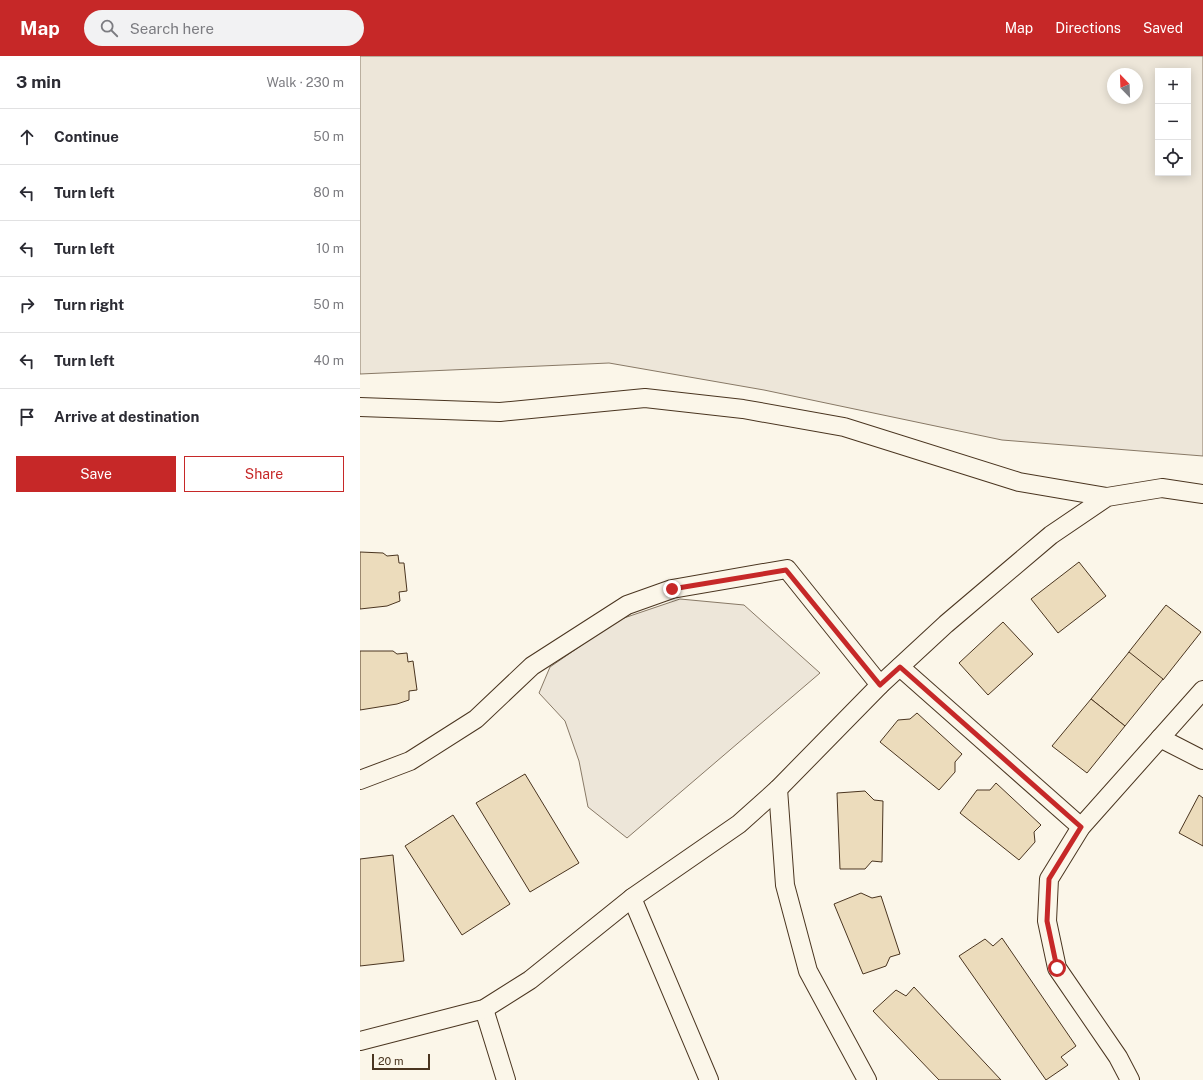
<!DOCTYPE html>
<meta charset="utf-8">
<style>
body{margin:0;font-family:"Public Sans",sans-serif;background:#f2f2f3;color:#2b2b33}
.controls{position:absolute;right:12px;top:12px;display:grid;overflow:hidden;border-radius:0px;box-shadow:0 2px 10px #0003}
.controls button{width:36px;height:36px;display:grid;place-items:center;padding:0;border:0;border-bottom:1px solid #e1e1e2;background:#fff;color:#2b2b33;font:20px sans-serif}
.compass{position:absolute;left:747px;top:12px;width:36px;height:36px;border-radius:50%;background:#fff;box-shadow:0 2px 10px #0003;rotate:337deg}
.scale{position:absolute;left:12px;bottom:10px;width:58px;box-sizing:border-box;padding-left:4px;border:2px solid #4a3520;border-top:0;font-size:11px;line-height:14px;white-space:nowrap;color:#4a3520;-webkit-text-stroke:3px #fbf6e9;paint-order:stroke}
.stop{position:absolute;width:12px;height:12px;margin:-9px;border:3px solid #c62828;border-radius:50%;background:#fff}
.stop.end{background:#c62828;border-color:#fff;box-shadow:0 1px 4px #0008}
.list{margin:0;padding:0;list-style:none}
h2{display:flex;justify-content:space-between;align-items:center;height:52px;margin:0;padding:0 16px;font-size:17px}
h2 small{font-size:13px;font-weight:400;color:#7c7c81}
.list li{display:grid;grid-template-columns:26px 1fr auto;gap:12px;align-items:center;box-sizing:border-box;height:56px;padding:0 16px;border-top:1px solid #e1e1e2}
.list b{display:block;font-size:15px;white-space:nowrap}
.list em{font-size:13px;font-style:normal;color:#7c7c81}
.actions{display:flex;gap:8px;padding:12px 16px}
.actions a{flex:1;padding:9px 0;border:1px solid #c62828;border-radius:0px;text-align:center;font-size:14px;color:#c62828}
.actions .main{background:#c62828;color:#fff}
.icon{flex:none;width:22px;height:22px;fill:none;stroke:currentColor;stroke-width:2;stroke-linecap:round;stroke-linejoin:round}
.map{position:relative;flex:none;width:843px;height:1024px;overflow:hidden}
header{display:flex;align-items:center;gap:24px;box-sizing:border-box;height:56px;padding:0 20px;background:#c62828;color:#fff}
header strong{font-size:19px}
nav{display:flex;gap:22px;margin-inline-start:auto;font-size:14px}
.search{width:280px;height:36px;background:#f2f2f3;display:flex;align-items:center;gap:10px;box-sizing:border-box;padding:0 14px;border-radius:22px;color:#7c7c81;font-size:15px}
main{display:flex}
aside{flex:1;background:#fff}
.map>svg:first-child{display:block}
.green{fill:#ede6d9;stroke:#887966;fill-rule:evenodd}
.building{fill:#ecdcbc;stroke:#4a3520}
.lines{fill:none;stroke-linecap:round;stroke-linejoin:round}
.minor-casing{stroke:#4a3520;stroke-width:20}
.minor{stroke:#fbf6e9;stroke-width:18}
.route{stroke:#c62828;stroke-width:5}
</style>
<header>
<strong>Map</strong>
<div class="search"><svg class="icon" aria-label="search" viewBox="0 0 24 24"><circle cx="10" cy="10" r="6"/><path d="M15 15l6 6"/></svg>Search here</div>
<nav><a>Map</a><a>Directions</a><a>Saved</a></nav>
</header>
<main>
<aside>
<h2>3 min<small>Walk · 230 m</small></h2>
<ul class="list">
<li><svg class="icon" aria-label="ahead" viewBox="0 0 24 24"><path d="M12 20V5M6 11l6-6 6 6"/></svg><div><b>Continue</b></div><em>50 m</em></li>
<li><svg class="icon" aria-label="left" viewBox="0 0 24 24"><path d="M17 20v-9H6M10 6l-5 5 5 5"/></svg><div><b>Turn left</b></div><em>80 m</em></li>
<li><svg class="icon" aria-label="left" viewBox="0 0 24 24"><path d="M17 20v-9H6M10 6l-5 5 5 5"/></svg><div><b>Turn left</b></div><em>10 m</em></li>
<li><svg class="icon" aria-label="right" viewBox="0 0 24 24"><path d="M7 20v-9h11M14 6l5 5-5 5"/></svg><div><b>Turn right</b></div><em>50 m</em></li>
<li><svg class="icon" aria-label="left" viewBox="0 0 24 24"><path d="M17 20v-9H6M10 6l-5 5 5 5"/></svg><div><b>Turn left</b></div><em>40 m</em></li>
<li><svg class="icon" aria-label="arrive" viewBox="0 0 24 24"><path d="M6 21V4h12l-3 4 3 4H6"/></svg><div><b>Arrive at destination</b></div></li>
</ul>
<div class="actions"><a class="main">Save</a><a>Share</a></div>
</aside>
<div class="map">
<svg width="843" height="1024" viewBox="0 0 843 1024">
<rect width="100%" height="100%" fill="#fbf6e9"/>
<!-- green -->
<g class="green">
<path d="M0,0H843V400L642,384L404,334L249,307L0,318ZM798,15H828V117H798ZM753,18H777V42H753Z"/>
<path d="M320,543L384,549L460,617L267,782L228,751L219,705L205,665L179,637L190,611L258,564Z"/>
</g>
<!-- building -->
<g class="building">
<path d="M0,496L23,497L27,500L38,499L39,507H44L47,535L39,536L40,545L27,550L0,553Z"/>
<path d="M719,506L746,540L698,577L671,543Z"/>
<path d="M806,549L841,576L803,624L768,597Z"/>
<path d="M643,566L673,598L628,639L599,607Z"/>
<path d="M0,595H33L37,598L47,597L48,606L53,605L57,634L49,635V644L37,648L0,654Z"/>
<path d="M769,596L803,623L765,670L731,643Z"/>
<path d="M731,643L765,670L727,717L692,690Z"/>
<path d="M557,657L602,698L595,706V716L579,734L520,686L538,664L550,663Z"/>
<path d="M165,718L219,807L170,836L116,747Z"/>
<path d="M636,727L681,769L674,776L675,786L659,804L600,757L617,734H630Z"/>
<path d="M505,735L514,744L523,745L522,806L512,805L505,813H480L477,737Z"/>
<path d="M839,739L843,742V790L819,777Z"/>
<path d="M93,759L150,848L102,879L45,790Z"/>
<path d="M33,799L44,905L0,910V803Z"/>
<path d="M501,837L512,842L521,840L540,898L530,901L526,910L503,918L474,848Z"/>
<path d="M642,882L716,990L701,1001L708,1009L686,1024L599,900L625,883L633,890Z"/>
<path d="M554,931L641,1024H579L513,955L536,934L546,940Z"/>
</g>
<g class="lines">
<!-- minor casing -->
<g class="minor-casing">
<g id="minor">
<path d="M0,351L140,356L285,342L383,353L484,371L659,426L747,441"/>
<path d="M540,611L721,771"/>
<path d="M800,682L843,704"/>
<path d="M0,724L50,705L116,663L172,610L267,549L312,533L427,513L520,629"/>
<path d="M418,733L425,829L448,915L507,1024"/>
<path d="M272,842L349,1024"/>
<path d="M124,953L146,1024"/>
<path d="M0,985L124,953L170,924L272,842L379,768L418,733L520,629L586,568L691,479L747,441L802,432L843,438"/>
<path d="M770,1024L758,1001L697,912L687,865L689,823L721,771L843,634"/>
</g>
</g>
<!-- minor -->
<use href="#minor" class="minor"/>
</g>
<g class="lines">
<!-- route -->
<path class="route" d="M312,533L426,514L520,629L540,611L721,771L689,823L687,865L697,912"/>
</g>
</svg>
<div class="controls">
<button>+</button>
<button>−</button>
<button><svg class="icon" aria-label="locate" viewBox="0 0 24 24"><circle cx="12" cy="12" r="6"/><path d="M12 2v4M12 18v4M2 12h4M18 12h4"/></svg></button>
</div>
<svg class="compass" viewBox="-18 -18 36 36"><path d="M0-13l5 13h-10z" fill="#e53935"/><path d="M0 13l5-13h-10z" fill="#7c7c81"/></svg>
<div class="scale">20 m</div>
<div class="stop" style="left:697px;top:912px"></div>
<div class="stop end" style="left:312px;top:533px"></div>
</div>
</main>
